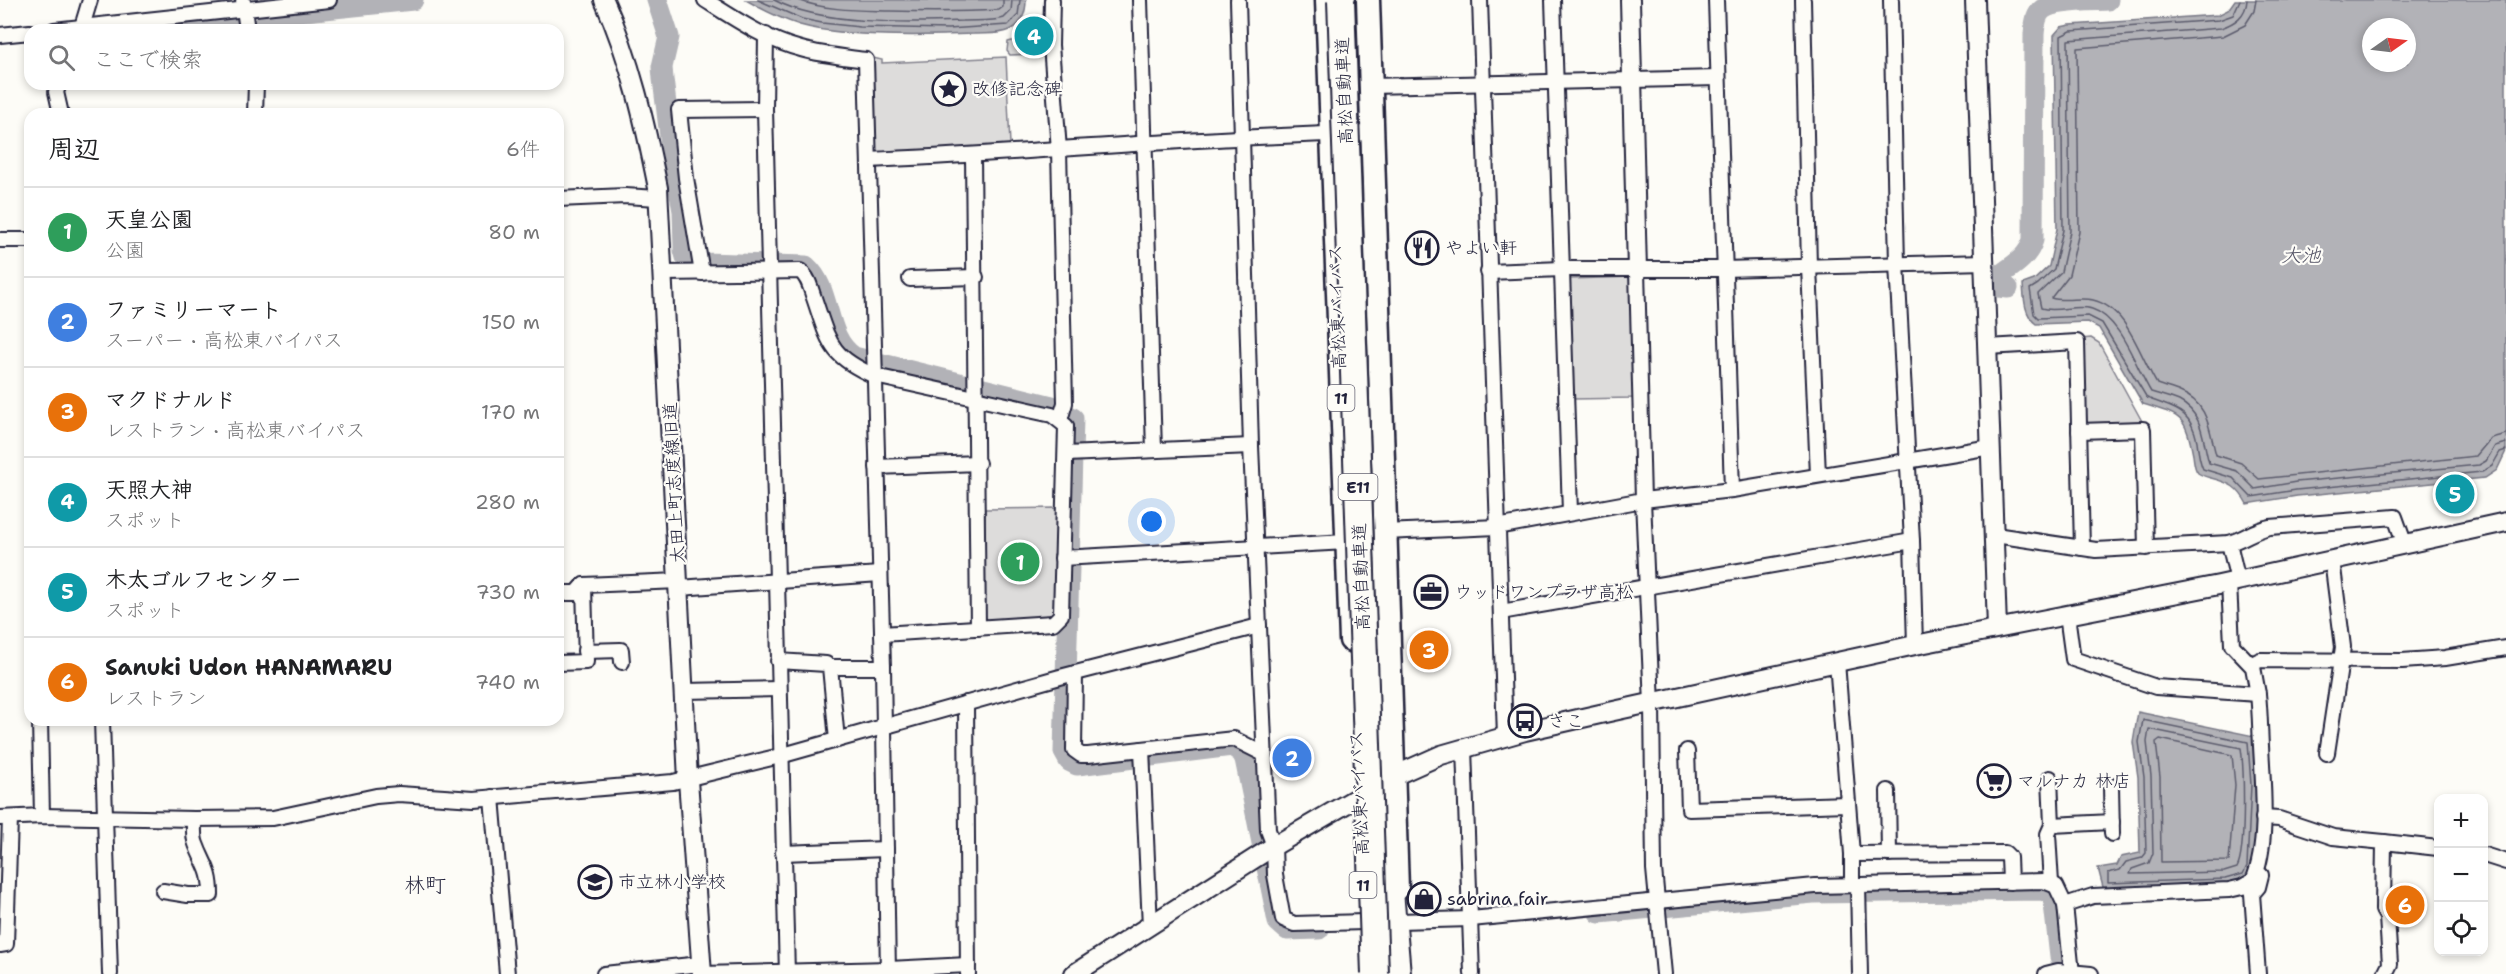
<!DOCTYPE html>
<html lang="ja">
<meta charset="utf-8">
<style>
body{margin:0;font-family:"Shantell Sans","Klee One",sans-serif;background:#f2f2f2;color:#202124}
.controls{position:absolute;right:18px;bottom:18px;display:grid;overflow:hidden;border-radius:12px;box-shadow:0 3px 9px #0003}
.controls button{width:54px;height:54px;display:grid;place-items:center;padding:0;border:0;border-bottom:2px solid #e0e0e0;background:#fff;color:#202124;font:30px sans-serif}
.compass{position:absolute;left:2362px;top:18px;width:54px;height:54px;border-radius:50%;background:#fff;box-shadow:0 3px 9px #0003;rotate:76deg}
.you{position:absolute;left:1152px;top:522px;width:21px;height:21px;margin:-15px;border:4px solid #fff;border-radius:50%;background:#1a73e8;box-shadow:0 0 0 9px #1a73e833}
.badge{display:grid;place-items:center;width:39px;height:39px;border-radius:50%;background:#b45309;color:#fff;font-size:20px;font-weight:700}
.pin{position:absolute;translate:-50% -50%;border:3px solid #fff;box-shadow:0 2px 6px #0006}
.list{margin:0;padding:0;list-style:none}
h2{display:flex;justify-content:space-between;align-items:center;height:78px;margin:0;padding:0 24px;font-size:26px}
h2 small{font-size:20px;font-weight:400;color:#757577}
.list li{display:grid;grid-template-columns:39px 1fr auto;gap:18px;align-items:center;box-sizing:border-box;height:90px;padding:0 24px;border-top:2px solid #e0e0e0}
.list b{display:block;font-size:22px;white-space:nowrap}
.list p{margin:0;font-size:20px;white-space:nowrap;color:#757577}
.list em{font-size:20px;font-style:normal;color:#757577}
.icon{flex:none;width:33px;height:33px;fill:none;stroke:currentColor;stroke-width:2;stroke-linecap:round;stroke-linejoin:round}
.map{position:relative;flex:none;width:2506px;height:974px;overflow:hidden}
.search{position:absolute;background:#fff;box-shadow:0 3px 9px #0003;left:24px;top:24px;width:540px;height:66px;display:flex;align-items:center;gap:15px;box-sizing:border-box;padding:0 21px;border-radius:18px;color:#757577;font-size:22px}
.panel{position:absolute;background:#fff;box-shadow:0 3px 9px #0003;left:24px;top:108px;width:540px;height:618px;border-radius:18px}
.map>svg:first-child{display:block}
.green{fill:#dddcdb;stroke:#807f8b;stroke-width:1.5}
.water{fill:#b2b2b7;stroke:#787885;stroke-width:1.5;fill-rule:evenodd}
.lines{fill:none;stroke-linecap:round;stroke-linejoin:round}
.shore{stroke:#5c5c6d;stroke-width:1.5}
.river{stroke:#b2b2b7;stroke-width:21}
.minor-casing{stroke:#22223b;stroke-width:18}
.tertiary-casing{stroke:#22223b;stroke-width:22}
.trunk-casing{stroke:#22223b;stroke-width:27}
.motorway-casing{stroke:#22223b;stroke-width:30}
.minor{stroke:#fdfcf7;stroke-width:14}
.tertiary{stroke:#fdfcf7;stroke-width:18}
.trunk{stroke:#fdfcf7;stroke-width:22}
.motorway{stroke:#fdfcf7;stroke-width:26}
.motorway-bridge-casing{stroke:#22223b;stroke-width:30;stroke-linecap:butt}
.motorway-bridge{stroke:#fdfcf7;stroke-width:26}
.labels{text-anchor:middle;stroke-width:4.5;stroke-linejoin:round;paint-order:stroke}
.shield{fill:#fdfcf7;stroke:#646373;stroke-width:1.5}
.shield-label{font-size:16px;font-weight:bold;fill:#22223b}
.poi-label{font-size:18px;fill:#22223b;stroke:#fdfcf7;text-anchor:start}
.street-label{font-size:18px;fill:#22223b;stroke:#fdfcf7}
.water-label{font-size:20px;font-style:italic;fill:#545466;stroke:#fdfcf7}
.quarter-label{font-size:21px;fill:#22223b;stroke:#fdfcf7}
</style>
<div class="map">
<svg width="2506" height="974" viewBox="0 0 2506 974">
<rect width="100%" height="100%" fill="#fdfcf7"/>
<filter id="ink" filterUnits="userSpaceOnUse"><feTurbulence type="fractalNoise" baseFrequency=".0167" numOctaves="2"/><feDisplacementMap in="SourceGraphic" scale="12" xChannelSelector="R" yChannelSelector="G"/><feConvolveMatrix kernelMatrix="1 2 1 2 8 2 1 2 1" color-interpolation-filters="sRGB"/></filter>
<g filter="url(#ink)">
<!-- green -->
<g class="green">
<path d="M1035,20L1041,21L1043,44L1034,54L1010,55L1007,51L1008,42C1022,39 1030,34 1035,20Z"/>
<path d="M1006,57L1010,145L880,154L875,148L873,58L882,60V63Z"/>
<path d="M1631,277L1634,398L1573,399L1570,279Z"/>
<path d="M2091,338L2099,343L2143,423L2089,426L2084,422L2081,339Z"/>
<path d="M1057,508L1054,614L1047,618L988,622L984,619L985,509Z"/>
</g>
<!-- water -->
<g class="water">
<path d="M746,0H1026C1026,12 1022,25 1010,30C1000,35 985,33 974,34C926,36 845,38 800,25C781,19 763,10 746,0Z"/>
<path d="M2235,0H2506V451L2497,470L2485,478L2297,496L2247,504C2238,487 2230,483 2211,478C2207,477 2202,476 2198,473C2194,469 2194,461 2193,455C2185,414 2181,416 2143,404L2099,328L2088,322L2036,324C2024,315 2024,298 2023,284L2034,280L2049,266L2057,229L2054,35L2061,27L2070,25L2218,15L2228,10ZM2371,27H2407V63H2371Z"/>
<path d="M2138,712L2254,736C2256,771 2263,847 2248,878L2226,885L2104,891L2098,868L2117,865L2121,857L2140,853L2138,777L2133,742Z"/>
</g>
<g class="lines">
<!-- shore -->
<g class="shore">
<path d="M758,0L802,19L822,23L860,27L948,29L1008,25L1018,15L1020,0"/>
<path d="M774,0C821,25 909,23 962,21C976,20 991,22 1004,18L1011,11L1012,0"/>
<path d="M798,0C827,11 860,10 891,11C927,12 963,12 999,10L1003,7V0"/>
<path d="M2240,0L2233,15L2219,20L2071,31L2061,36L2063,230L2054,269L2038,284L2030,289L2034,314L2038,318L2088,316L2102,323L2147,398C2174,409 2190,408 2197,441C2198,450 2199,461 2203,469L2233,478L2251,497L2296,490L2482,472L2492,466L2500,452L2506,450"/>
<path d="M2247,0C2246,16 2235,23 2221,28L2068,40L2070,231L2061,272L2038,294L2041,308C2056,313 2076,304 2092,309C2121,318 2136,368 2151,392C2160,395 2170,397 2179,401C2204,414 2202,439 2209,463L2237,471L2255,489L2296,482L2479,465L2486,461L2495,446L2506,443"/>
<path d="M2256,0L2254,11L2245,25L2223,36L2077,48L2079,232L2069,275L2051,298C2064,302 2080,297 2093,300C2128,308 2140,357 2157,384C2165,387 2173,389 2180,392C2209,403 2209,430 2216,455L2241,463L2259,479L2476,456L2491,438L2506,434"/>
<path d="M2143,720L2248,742L2251,785L2247,866L2243,874L2225,879L2108,883V873L2120,870L2126,862L2142,858L2146,853L2144,777L2139,742Z"/>
<path d="M2149,729L2241,748C2244,768 2246,852 2237,868L2224,872L2130,874L2132,869L2149,863L2153,853L2151,776L2147,742Z"/>
<path d="M2160,739L2232,755L2235,785L2229,861L2161,862L2160,777L2156,742Z"/>
</g>
<!-- river -->
<g class="river">
<path d="M657,0L669,37L662,67L663,79L671,145L683,211L684,250L686,257L705,263L806,266C833,290 823,336 854,357L1052,406L1073,418L1064,752L1069,761L1077,765L1232,746L1242,753L1245,759L1278,922L1287,930L1319,929"/>
<path d="M117,30L413,0"/>
<path d="M2008,288L1999,287L2000,275C2014,265 2028,257 2033,240L2034,34C2035,25 2035,15 2043,9C2055,0 2093,1 2108,0"/>
<path d="M1599,913L1813,893L2043,890L2053,895L2060,957"/>
</g>
<!-- minor casing -->
<g class="minor-casing">
<g id="minor">
<path d="M705,0C735,19 766,40 801,49C822,55 844,57 866,60L883,667L888,974"/>
<path d="M1052,0L1051,45L1059,150L1065,403L1060,420"/>
<path d="M1140,0L1154,450"/>
<path d="M1238,0L1251,446L1268,830L1274,846L1275,875L1283,919L1294,924L1364,922"/>
<path d="M1480,0L1505,737"/>
<path d="M1553,0L1570,512"/>
<path d="M1716,0L1732,490"/>
<path d="M1803,0L1809,267L1818,475"/>
<path d="M1891,0L1897,264L1912,541L1915,645"/>
<path d="M243,2L247,30"/>
<path d="M54,30L329,0"/>
<path d="M81,30L90,0"/>
<path d="M0,35L30,32"/>
<path d="M766,35L765,109L787,974"/>
<path d="M59,84L56,92L61,114"/>
<path d="M1371,86L1718,78"/>
<path d="M255,114L256,84"/>
<path d="M973,156L978,628"/>
<path d="M869,160C1036,153 1204,136 1372,133"/>
<path d="M558,199L625,196L658,198"/>
<path d="M0,240H30"/>
<path d="M1637,270L1643,500L1652,704L1654,869L1664,974"/>
<path d="M1488,272L1562,269H1723L1985,262"/>
<path d="M664,273L800,271C808,277 810,286 813,295C829,341 828,356 875,376L1052,415L1066,426L1061,615L1053,623L882,634"/>
<path d="M702,273L686,178L679,110L765,109"/>
<path d="M910,279L976,277"/>
<path d="M1987,347L2077,342L2082,548"/>
<path d="M2079,431L2143,429L2146,548"/>
<path d="M1066,454L1251,446"/>
<path d="M877,467L978,463"/>
<path d="M1385,532L1497,527L1643,500L1732,490L1991,447"/>
<path d="M1995,535L2096,550L2229,543C2245,539 2253,530 2270,527L2395,517L2405,545"/>
<path d="M2229,543L2238,581"/>
<path d="M1062,558L1346,542"/>
<path d="M679,588L880,574"/>
<path d="M558,593H577L584,585L679,581"/>
<path d="M1501,612L1912,541"/>
<path d="M2067,615L2073,659L2156,687L2258,694L2253,667L2232,645L2229,583"/>
<path d="M585,651L621,650L622,662"/>
<path d="M778,661L826,664L830,667L837,740"/>
<path d="M1837,662L1852,854V885"/>
<path d="M558,663L586,662L584,585"/>
<path d="M830,667H883"/>
<path d="M2253,667L2254,663L2260,660L2402,661L2445,658L2506,648"/>
<path d="M1075,673L1074,750L1081,755H1088L1142,749L1150,926"/>
<path d="M684,691L779,689"/>
<path d="M966,703L968,974"/>
<path d="M40,720L42,816"/>
<path d="M102,720L110,974"/>
<path d="M1464,748L1472,974"/>
<path d="M1142,749L1234,739L1264,754"/>
<path d="M1687,751L1689,809L1847,804"/>
<path d="M2327,753L2343,647L2332,560"/>
<path d="M2050,778L2052,825L2048,834L2051,883"/>
<path d="M2111,786L2112,834"/>
<path d="M1888,791L1889,854"/>
<path d="M492,797L507,974"/>
<path d="M0,818L42,816L194,819L273,818L376,796L399,794L474,799L673,782L780,756L1060,677L1259,626"/>
<path d="M2263,818L2279,819L2333,837L2384,842L2383,910L2387,917L2390,964L2385,974"/>
<path d="M2052,825L2112,822"/>
<path d="M2384,842L2438,848"/>
<path d="M783,853L886,849"/>
<path d="M1852,854L2005,853L2009,857L2010,882"/>
<path d="M2484,855L2506,862"/>
<path d="M1858,885L1860,974"/>
<path d="M163,891L188,895H211C211,869 204,866 196,844C193,837 194,827 194,819"/>
<path d="M2065,905L2093,896L2229,890L2242,887L2253,881C2269,844 2263,786 2261,746C2260,728 2260,712 2258,694"/>
<path d="M1398,921L1471,919L1815,886L2044,881L2056,886L2065,905L2072,974"/>
<path d="M0,945L6,944L10,818"/>
<path d="M604,974L701,964"/>
<path d="M702,974L889,969L968,965"/>
<path d="M2046,974L2058,971L2091,974"/>
<path d="M2258,974L2252,894L2258,887L2261,875"/>
</g>
</g>
<!-- tertiary casing -->
<g class="tertiary-casing">
<g id="tertiary">
<path d="M604,0C631,61 645,123 658,188L688,780L702,974"/>
<path d="M1630,0L1637,270"/>
<path d="M1975,0L1997,628"/>
<path d="M1074,974L1274,846L1394,776L1441,755L1525,731L1600,714L1915,645L2219,585L2506,522"/>
</g>
</g>
<!-- trunk casing -->
<g class="trunk-casing">
<g id="trunk">
<path d="M1327,0L1351,640"/>
<path d="M1368,0L1397,889"/>
</g>
</g>
<!-- motorway casing -->
<g class="motorway-casing">
<path id="motorway" d="M1388,867L1397,974"/>
</g>
<!-- minor -->
<use href="#minor" class="minor"/>
<!-- tertiary -->
<use href="#tertiary" class="tertiary"/>
<!-- trunk -->
<use href="#trunk" class="trunk"/>
<!-- motorway -->
<use href="#motorway" class="motorway"/>
<!-- motorway-bridge casing -->
<g class="motorway-bridge-casing">
<path id="motorway-bridge" d="M1341,0L1375,974"/>
</g>
<!-- motorway-bridge -->
<use href="#motorway-bridge" class="motorway-bridge"/>
</g>
</g>
<!-- icons -->
<defs>
<g id="sight-ring" transform="scale(1.725)"><circle r="9.5" fill="#fdfcf7" stroke="#22223b" stroke-width="1.5"/><path d="M0-6L1.8-2.2L6-1.7L2.9 1.2L3.7 5.4L0 3.3L-3.7 5.4L-2.9 1.2L-6-1.7L-1.8-2.2Z" fill="#22223b"/></g>
<g id="restaurant-ring" transform="scale(1.725)"><circle r="9.5" fill="#fdfcf7" stroke="#22223b" stroke-width="1.5"/><path d="M-5-6h1v4h1v-4h1v4h1v-4h1v5L-1.5 .5V6h-2V.5L-5-1ZM5-6V6H3V1.5H1.5Q1.5-4 5-6Z" fill="#22223b"/></g>
<g id="office-ring" transform="scale(1.725)"><circle r="9.5" fill="#fdfcf7" stroke="#22223b" stroke-width="1.5"/><path d="M-6-3h4V-5.5h4V-3h4V5H-6ZM-1-4.5V-3h2v-1.5ZM-6 0V1H6V0Z" fill="#22223b"/></g>
<g id="bus-ring" transform="scale(1.725)"><circle r="9.5" fill="#fdfcf7" stroke="#22223b" stroke-width="1.5"/><path d="M-5-6H5V4H4V6H2V4H-2V6H-4V4H-5ZM-3.5-4V0h7V-4ZM-3.5 1.2v1.5H-2V1.2ZM2 1.2v1.5H3.5V1.2Z" fill="#22223b"/></g>
<g id="supermarket-ring" transform="scale(1.725)"><circle r="9.5" fill="#fdfcf7" stroke="#22223b" stroke-width="1.5"/><path d="M-6-5.5h2.5l.6 2H6L4.5 2H-2.5L-4.4-4H-6ZM-1.5 3.2a1.3 1.3 0 1 0 .1 0ZM3 3.2a1.3 1.3 0 1 0 .1 0Z" fill="#22223b"/></g>
<g id="school-ring" transform="scale(1.725)"><circle r="9.5" fill="#fdfcf7" stroke="#22223b" stroke-width="1.5"/><path d="M0-5L7-2L0 1L-7-2ZM-4 1L0 2.5L4 1V4Q0 6-4 4Z" fill="#22223b"/></g>
<g id="shop-ring" transform="scale(1.725)"><circle r="9.5" fill="#fdfcf7" stroke="#22223b" stroke-width="1.5"/><path d="M-5-2.5h2.3a2.7 3.5 0 0 1 5.4 0H5L5.5 6h-11ZM-1.5-2.5h3a1.5 2.3 0 0 0-3 0Z" fill="#22223b"/></g>
</defs>
<g fill-rule="evenodd">
<use href="#sight-ring" x="949" y="89"/>
<use href="#restaurant-ring" x="1422" y="248"/>
<use href="#office-ring" x="1431" y="592"/>
<use href="#bus-ring" x="1525" y="721"/>
<use href="#supermarket-ring" x="1994" y="781"/>
<use href="#school-ring" x="595" y="882"/>
<use href="#shop-ring" x="1424" y="899"/>
</g>
<g class="labels">
<!-- shield labels -->
<g class="shield">
<rect x="1327.5" y="385" width="27" height="26" rx="4.5"/>
<rect x="1338.5" y="474" width="39" height="26" rx="4.5"/>
<rect x="1349.5" y="872" width="27" height="26" rx="4.5"/>
</g>
<g class="shield-label">
<text x="1341" y="404">11</text>
<text x="1358" y="493">E11</text>
<text x="1363" y="891">11</text>
</g>
<!-- poi labels -->
<g class="poi-label">
<text x="972" y="95">改修記念碑</text>
<text x="1445" y="254">やよい軒</text>
<text x="1454" y="598">ウッドワンプラザ高松</text>
<text x="1548" y="727">さこ</text>
<text x="2017" y="787">マルナカ 林店</text>
<text x="618" y="888">市立林小学校</text>
<text x="1447" y="905">sabrina fair</text>
</g>
<!-- street labels -->
<g class="street-label">
<text transform="translate(1344 91) rotate(-92)" y="6">高松自動車道</text>
<text transform="translate(1337 307) rotate(-92)" y="6">高松東バイパス</text>
<text transform="translate(674 483) rotate(-93)" y="6">太田上町志度線旧道</text>
<text transform="translate(1361 577) rotate(-92)" y="6">高松自動車道</text>
<text transform="translate(1359 793) rotate(-93)" y="6">高松東バイパス</text>
</g>
<!-- water labels -->
<g class="water-label">
<text x="2301" y="262">大池</text>
</g>
<!-- quarter labels -->
<g class="quarter-label">
<text x="425" y="892">林町</text>
</g>
</g>
</svg>
<div class="controls">
<button>+</button>
<button>−</button>
<button><svg class="icon" aria-label="locate" viewBox="0 0 24 24"><circle cx="12" cy="12" r="6"/><path d="M12 2v4M12 18v4M2 12h4M18 12h4"/></svg></button>
</div>
<svg class="compass" viewBox="-18 -18 36 36"><path d="M0-13l5 13h-10z" fill="#e53935"/><path d="M0 13l5-13h-10z" fill="#757577"/></svg>
<div class="you"></div>
<div class="pin badge" style="left:1020px;top:562px;background:#2e9e5b">1</div>
<div class="pin badge" style="left:1292px;top:758px;background:#3f7fe0">2</div>
<div class="pin badge" style="left:1429px;top:650px;background:#e8710a">3</div>
<div class="pin badge" style="left:1034px;top:36px;background:#0f9aa8">4</div>
<div class="pin badge" style="left:2455px;top:494px;background:#0f9aa8">5</div>
<div class="pin badge" style="left:2405px;top:905px;background:#e8710a">6</div>
<div class="search"><svg class="icon" aria-label="search" viewBox="0 0 24 24"><circle cx="10" cy="10" r="6"/><path d="M15 15l6 6"/></svg>ここで検索</div>
<section class="panel">
<h2>周辺<small>6件</small></h2>
<ul class="list">
<li><span class="badge" style="background:#2e9e5b">1</span><div><b>天皇公園</b><p>公園</p></div><em>80 m</em></li>
<li><span class="badge" style="background:#3f7fe0">2</span><div><b>ファミリーマート</b><p>スーパー · 高松東バイパス</p></div><em>150 m</em></li>
<li><span class="badge" style="background:#e8710a">3</span><div><b>マクドナルド</b><p>レストラン · 高松東バイパス</p></div><em>170 m</em></li>
<li><span class="badge" style="background:#0f9aa8">4</span><div><b>天照大神</b><p>スポット</p></div><em>280 m</em></li>
<li><span class="badge" style="background:#0f9aa8">5</span><div><b>木太ゴルフセンター</b><p>スポット</p></div><em>730 m</em></li>
<li><span class="badge" style="background:#e8710a">6</span><div><b>Sanuki Udon HANAMARU</b><p>レストラン</p></div><em>740 m</em></li>
</ul>
</section>
</div>
